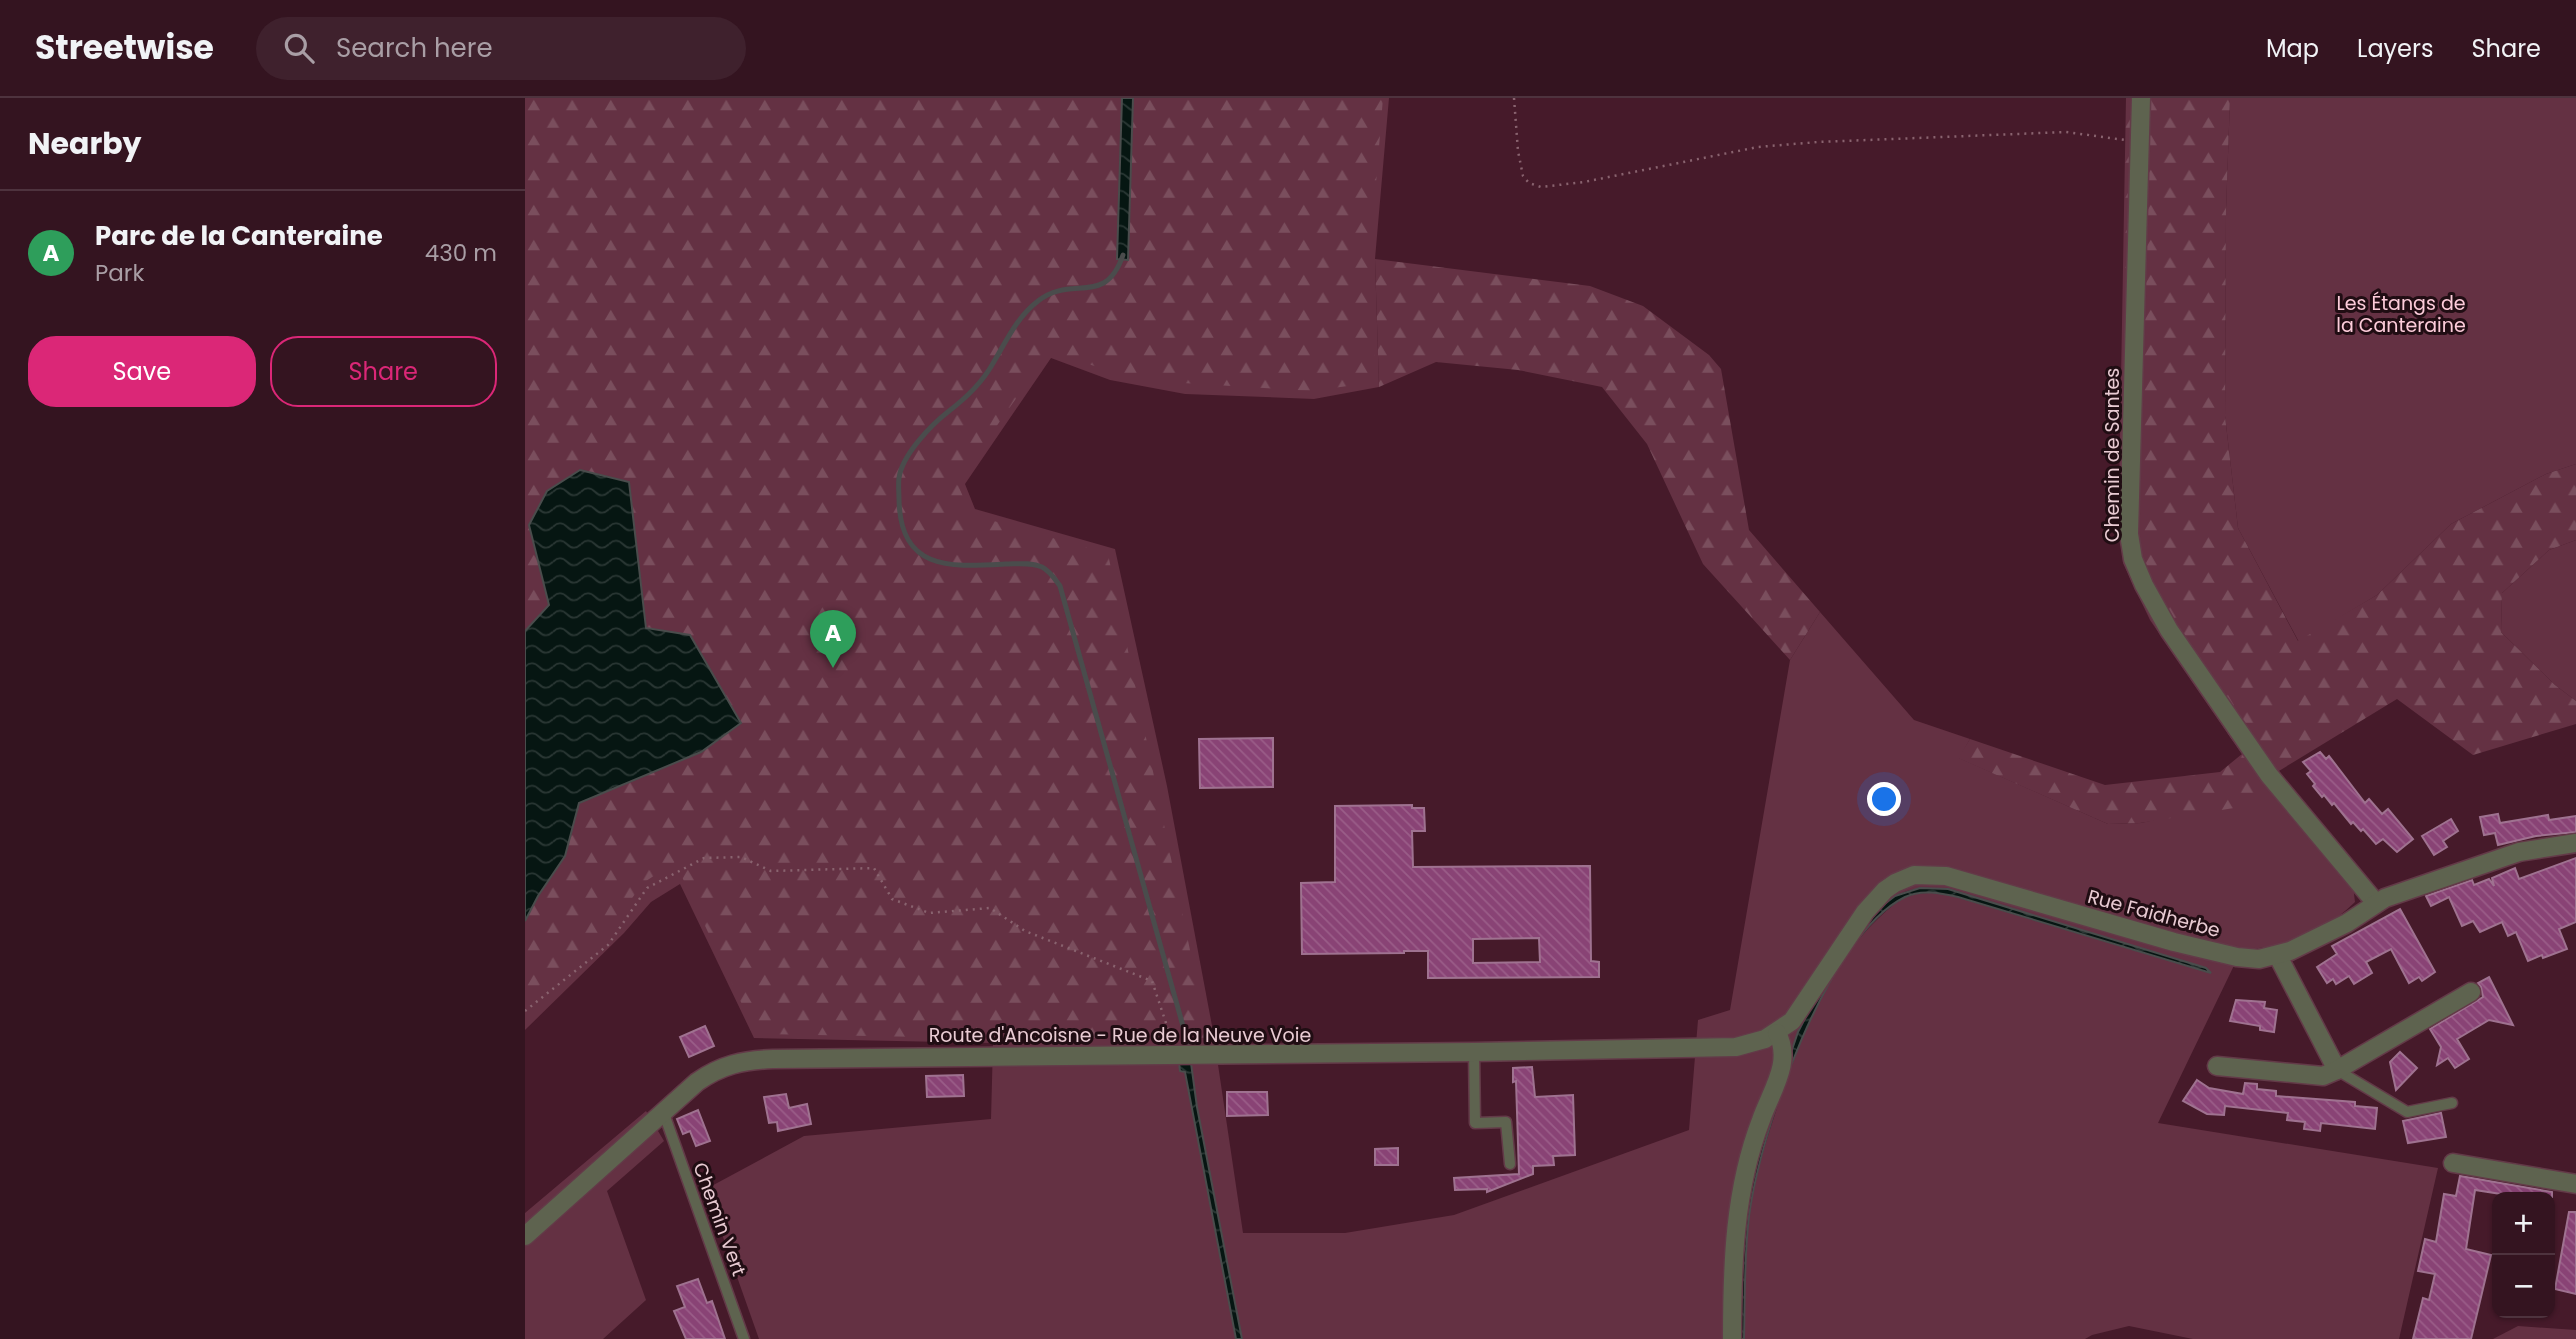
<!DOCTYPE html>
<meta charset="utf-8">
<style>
body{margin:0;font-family:Poppins,sans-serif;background:#3f212d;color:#f1f3f6}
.controls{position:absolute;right:21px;bottom:21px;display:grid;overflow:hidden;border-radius:14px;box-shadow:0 2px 5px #0004}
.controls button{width:63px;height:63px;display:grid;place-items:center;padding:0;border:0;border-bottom:2px solid #4e333e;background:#341420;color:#f1f3f6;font:35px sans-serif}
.you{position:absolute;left:1360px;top:702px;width:24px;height:24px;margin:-18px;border:5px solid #fff;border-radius:50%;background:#1a73e8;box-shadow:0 0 0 10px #1a73e833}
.badge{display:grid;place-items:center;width:46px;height:46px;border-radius:50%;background:#db2777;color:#fff;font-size:23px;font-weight:700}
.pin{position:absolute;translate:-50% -58px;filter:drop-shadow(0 2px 4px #0008)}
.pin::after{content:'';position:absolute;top:37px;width:24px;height:21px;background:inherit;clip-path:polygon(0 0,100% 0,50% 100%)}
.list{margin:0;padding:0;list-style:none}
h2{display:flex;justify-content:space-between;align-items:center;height:91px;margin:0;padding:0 28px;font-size:30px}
h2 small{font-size:23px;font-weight:400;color:#a99ea5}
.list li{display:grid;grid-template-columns:46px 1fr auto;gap:21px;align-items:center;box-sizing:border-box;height:126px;padding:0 28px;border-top:2px solid #4e333e}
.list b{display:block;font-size:26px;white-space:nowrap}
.list p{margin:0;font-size:23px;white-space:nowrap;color:#a99ea5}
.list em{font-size:23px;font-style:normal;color:#a99ea5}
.actions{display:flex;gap:14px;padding:21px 28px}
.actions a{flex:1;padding:16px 0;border:2px solid #db2777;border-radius:28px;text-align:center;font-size:24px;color:#db2777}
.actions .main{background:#db2777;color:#fff}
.icon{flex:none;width:38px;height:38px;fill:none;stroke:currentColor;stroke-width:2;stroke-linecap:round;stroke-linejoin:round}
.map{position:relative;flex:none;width:2051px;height:1241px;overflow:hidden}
header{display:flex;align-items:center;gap:42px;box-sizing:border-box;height:98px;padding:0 35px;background:#341420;border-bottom:2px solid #4e333e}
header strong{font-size:33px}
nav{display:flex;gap:38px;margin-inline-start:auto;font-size:24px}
.search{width:490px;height:63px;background:#3f212d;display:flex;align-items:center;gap:18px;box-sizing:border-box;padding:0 24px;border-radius:38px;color:#a99ea5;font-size:26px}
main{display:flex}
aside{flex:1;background:#341420}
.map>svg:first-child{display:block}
.green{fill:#643143}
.forest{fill:url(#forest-firs)}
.water{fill:url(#water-waves);stroke:#4a4c4c;stroke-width:2}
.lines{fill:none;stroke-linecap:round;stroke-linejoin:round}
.stream{stroke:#4a4c4c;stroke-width:5}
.building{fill:url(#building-back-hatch);stroke:#9f7290;stroke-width:2;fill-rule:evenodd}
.lane-casing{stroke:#633a48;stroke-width:13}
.street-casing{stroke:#633a48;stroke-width:21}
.path{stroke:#89636f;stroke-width:2.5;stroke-dasharray:2 5;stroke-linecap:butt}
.lane{stroke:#5e634f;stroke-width:10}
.street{stroke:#5e634f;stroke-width:18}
.labels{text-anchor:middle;stroke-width:6;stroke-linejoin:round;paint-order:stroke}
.park-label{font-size:19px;fill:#fdccda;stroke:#200d13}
.street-label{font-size:19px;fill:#e9cbd3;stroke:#200d13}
</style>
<header>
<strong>Streetwise</strong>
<div class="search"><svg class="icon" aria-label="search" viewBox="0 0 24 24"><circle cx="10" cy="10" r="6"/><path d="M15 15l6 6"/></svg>Search here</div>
<nav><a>Map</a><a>Layers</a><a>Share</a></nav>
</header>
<main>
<aside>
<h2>Nearby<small></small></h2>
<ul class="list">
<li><span class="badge" style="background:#2e9e5b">A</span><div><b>Parc de la Canteraine</b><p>Park</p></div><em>430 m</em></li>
</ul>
<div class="actions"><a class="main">Save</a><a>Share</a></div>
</aside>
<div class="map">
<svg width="2051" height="1241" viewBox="0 0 2051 1241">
<defs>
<pattern id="forest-firs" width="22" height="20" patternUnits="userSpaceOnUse" patternTransform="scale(1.75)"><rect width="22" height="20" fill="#643143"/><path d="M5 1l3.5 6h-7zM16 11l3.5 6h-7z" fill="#7a4e5d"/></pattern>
<pattern id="water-waves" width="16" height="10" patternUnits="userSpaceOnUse" patternTransform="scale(1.75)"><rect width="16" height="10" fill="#061612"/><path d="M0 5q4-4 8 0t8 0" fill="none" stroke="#2a3734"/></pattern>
<pattern id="building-back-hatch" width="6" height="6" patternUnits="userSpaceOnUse" patternTransform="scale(1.75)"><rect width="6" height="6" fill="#894375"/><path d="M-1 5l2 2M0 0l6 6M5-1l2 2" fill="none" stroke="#9a5d88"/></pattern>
</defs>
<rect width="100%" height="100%" fill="#461a2a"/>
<!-- green -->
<g class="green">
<path d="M0,0H864L850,161L854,289L789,301L660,296L585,282L526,260L440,386L450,411L590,451L642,688L688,933L718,1135H820L929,1117L1164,1032L1173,922L1205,912L1265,562L1295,514L1389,622L1445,641L1434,660L1583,726L1616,725L1749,695L1828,788L1830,804C1795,838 1762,846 1716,853L1633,1025L1913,1070L1874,1241H1668L1604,1228L1567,1237L1560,1241H1219C1220,1200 1219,1159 1224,1119C1229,1081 1240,1046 1252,1010C1275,941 1303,866 1358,816C1366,809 1374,801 1384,798C1396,794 1408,795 1421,796L1685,875L1681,870L1423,791L1395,790L1382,793L1370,798L1348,815L1314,861L1273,934L1226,1073L1213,1241H234L181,1091L279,1038L466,1021L468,945L229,940L155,786L126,804L99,835L0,932Z"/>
<path d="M1705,0H2051V366L2021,376L1926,426L1852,497L1774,544L1713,430L1700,318L1701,113Z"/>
<path d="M2051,442V603L2030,587L1976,534L1977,495L2024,452Z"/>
<path d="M121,1013L139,1043L82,1093L121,1202L78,1241H0V1115Z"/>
<path d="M1993,1228L2051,1232V1241H1968Z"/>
</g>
<!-- forest -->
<g class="forest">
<path d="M0,0H597L592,160L603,161L608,0H858L845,159L851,284L787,293L658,285L589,274L524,254L432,384L445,416L583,456L684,944L231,936L150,764L118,785L81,836L18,884L0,901V823L13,798L40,758L54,705L176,654L121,530L104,384L4,427L24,507L0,533Z"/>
<path d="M1601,0H1705L1701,113L1700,318L1713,430L1773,543L1852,497L1926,426L2021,376L2051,366V442L2024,452L1977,495L1976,534L2030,587L2051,603V626L1948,657L1872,601L1739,682L1749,695L1734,706L1615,725L1583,726L1433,660L1445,641L1580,687L1695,674L1717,656L1625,522L1598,465L1594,396Z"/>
<path d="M850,161L1065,188L1118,208L1184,257L1196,271L1224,432L1295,514L1265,562L1178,466L1122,346L1077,289L993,272L911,264L854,289Z"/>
</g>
<!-- water -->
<g class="water">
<path d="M597,0H608L603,162L592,161Z"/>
<path d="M55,372L104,384L121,530L165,537L216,625L176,654L54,705L40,758L13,798L0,823V533L24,507L4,427L22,393Z"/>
<path d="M1395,790L1423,791L1681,870L1686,875L1433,799C1416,795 1396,791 1380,799C1301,838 1235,1034 1224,1118C1219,1159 1220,1200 1219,1241H1213L1214,1178L1226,1073L1273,934L1292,897L1348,815L1370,798Z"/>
<path d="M654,965H666L672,1009L717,1241H711L660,974L655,973Z"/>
</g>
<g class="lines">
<!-- stream -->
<path class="stream" d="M598,157C580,210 547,176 513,203C491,220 481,244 467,267C456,286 441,300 424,313C406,327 377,357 374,380C373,386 374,394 374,401C375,473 425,469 480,466C492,466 506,464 517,469C525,473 530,481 535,488L663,946"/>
</g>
<!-- building -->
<g class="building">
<path d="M748,640V689L675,690L674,641Z"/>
<path d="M1795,654L1801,661L1804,658L1840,705L1844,701L1857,716L1863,711L1888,741L1872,754L1858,741L1851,746L1838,731L1836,733L1828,724L1826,726L1809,705L1807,707L1799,697L1797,699L1788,688L1790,686L1782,676L1786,673L1778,664Z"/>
<path d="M887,707V710H899L900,733H887L888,769L1065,768L1066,863L1074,864V879L903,880V853H879V855L777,856L776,785L810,784V708ZM1014,840L1015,864L948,865V841Z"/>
<path d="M1973,716L1975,725L2023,717L2024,722L2051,718V734L2011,738L1973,747L1970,735L1959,737L1955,719Z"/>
<path d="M1926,721L1933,733L1918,743L1922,749L1909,757L1897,738Z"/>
<path d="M2051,760V824L2034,831L2042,851L2018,860L2017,857L2003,863L1991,834L1983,838L1977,824L1955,834L1948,823L1937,828L1924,799L1906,808L1901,798L1947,782L1949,787L1964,781L1969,788L1967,780L1990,770L1994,781Z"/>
<path d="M1875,811L1910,874L1897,883L1894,879L1884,885L1866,851L1841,864L1847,875L1829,886L1824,878L1811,886L1808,881L1802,885L1792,869L1812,856L1807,848Z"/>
<path d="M1964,879L1988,927L1964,922L1932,941L1944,961L1930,970L1923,960L1912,967L1916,949L1905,931L1958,899L1956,889L1953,885Z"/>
<path d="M1711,902L1740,904L1739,910L1752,912L1749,934L1735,932V928L1705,923Z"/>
<path d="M180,928L189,948L164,959L155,939Z"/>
<path d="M1875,954L1892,970L1871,992L1865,964Z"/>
<path d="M1007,969L1010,999L1048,997L1050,1057L1028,1058L1029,1067L1008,1068V1076L962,1094V1091L930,1092L929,1080L994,1076L991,983L988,984V970Z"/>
<path d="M438,977L439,998L402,999L401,978Z"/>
<path d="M1672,982L1684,990L1718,996L1720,985L1732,986V991L1751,993V998L1830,1004V1008L1852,1010L1850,1031L1796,1025L1795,1033L1779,1031L1780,1024L1762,1022L1763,1015L1700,1008L1699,1017L1682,1016L1658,1003Z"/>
<path d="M702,994H742L743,1017L702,1018Z"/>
<path d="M261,996L264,1010L282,1006L286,1026L253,1033L252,1024L244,1025L239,999Z"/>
<path d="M173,1012L185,1043L171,1048L165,1033L158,1036L152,1021Z"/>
<path d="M1916,1015L1921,1039L1883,1045L1878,1023Z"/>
<path d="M873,1050V1067H850V1051Z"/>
<path d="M1935,1078L2027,1094V1099H1995L1950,1092L1941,1151L1966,1157L1946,1241H1888L1898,1200L1904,1202L1910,1176L1893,1173L1900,1141L1911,1144L1919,1096L1931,1098Z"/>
<path d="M2044,1114H2051V1196L2030,1191Z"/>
<path d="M173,1181L182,1205L187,1203L200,1241H161L149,1213L160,1209L152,1188Z"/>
</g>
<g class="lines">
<!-- lane casing -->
<g class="lane-casing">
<g id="lane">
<path d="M949,954L950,1025L981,1024L985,1066"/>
<path d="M1812,972L1882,1014L1927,1005"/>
<path d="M138,1013L219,1241"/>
</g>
</g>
<!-- street casing -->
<g class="street-casing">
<g id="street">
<path d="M1616,0L1604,436L1608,461L1619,487L1644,532L1744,677L1850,804"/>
<path d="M1753,858L1812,972"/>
<path d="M1692,968L1798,978L1812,972L1946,894"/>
<path d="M1928,1065L2051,1086"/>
<path d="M0,1138L172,984C196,967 218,962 248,961L949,954L1211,949L1240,941L1267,923L1340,814L1360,792L1370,785L1389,777L1421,778L1649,844L1712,859L1734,861L1765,853L1822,825L1860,800L1994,754L2051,745"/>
<path d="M1207,1241C1207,1167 1209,1092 1236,1022C1246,993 1268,964 1252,935"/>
</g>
</g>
<!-- path -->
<g class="path">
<path d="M989,0L993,53L998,78L1004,85L1016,89L1059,84L1233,49L1293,44L1541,34L1600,42"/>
<path d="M0,913L83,847L122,790L179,760L216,759L246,773L349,770L367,801L404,815L465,810L500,833L627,883L646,940"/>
</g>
<!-- lane -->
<use href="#lane" class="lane"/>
<!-- street -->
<use href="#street" class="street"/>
</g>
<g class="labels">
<!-- park labels -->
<g class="park-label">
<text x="1876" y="212">Les Étangs de<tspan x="1876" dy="22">la Canteraine</tspan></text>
</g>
<!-- street labels -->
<g class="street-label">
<text transform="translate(1587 357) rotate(-90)" y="7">Chemin de Santes</text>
<text transform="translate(1629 815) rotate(15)" y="7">Rue Faidherbe</text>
<text x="595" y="944">Route d'Ancoisne - Rue de la Neuve Voie</text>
<text transform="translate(195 1121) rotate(70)" y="7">Chemin Vert</text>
</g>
</g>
</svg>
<div class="controls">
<button>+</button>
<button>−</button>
</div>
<div class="you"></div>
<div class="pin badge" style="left:308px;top:570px;background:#2e9e5b">A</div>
</div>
</main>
